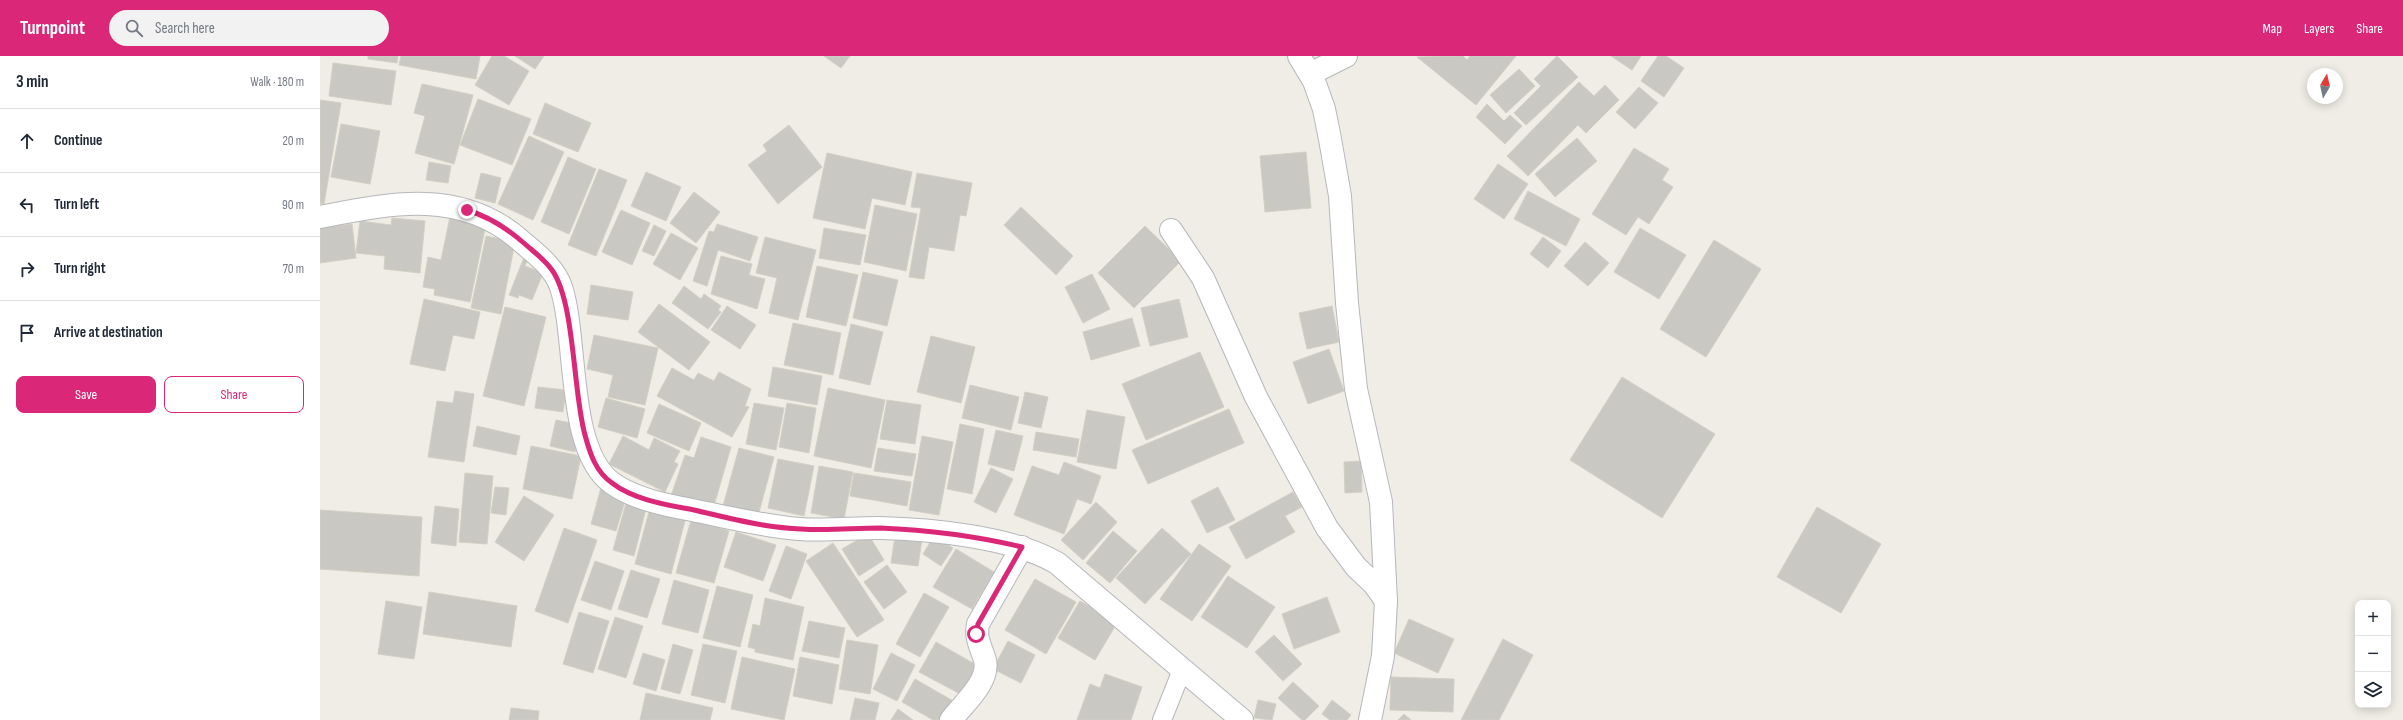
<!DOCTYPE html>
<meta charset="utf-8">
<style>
body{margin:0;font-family:"Sofia Sans Condensed",sans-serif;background:#f2f2f3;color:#1f2937}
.controls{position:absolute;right:12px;bottom:12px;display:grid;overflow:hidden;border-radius:8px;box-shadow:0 2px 10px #0003}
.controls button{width:36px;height:36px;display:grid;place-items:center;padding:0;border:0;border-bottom:1px solid #e0e1e3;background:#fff;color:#1f2937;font:20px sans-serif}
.compass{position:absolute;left:1987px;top:12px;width:36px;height:36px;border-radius:50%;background:#fff;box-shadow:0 2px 10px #0003;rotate:9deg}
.stop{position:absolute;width:12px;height:12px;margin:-9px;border:3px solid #db2777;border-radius:50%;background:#fff}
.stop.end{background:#db2777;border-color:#fff;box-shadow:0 1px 4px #0008}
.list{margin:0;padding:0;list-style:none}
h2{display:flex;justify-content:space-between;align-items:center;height:52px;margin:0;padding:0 16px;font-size:17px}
h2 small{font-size:13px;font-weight:400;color:#747a83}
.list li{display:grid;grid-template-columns:26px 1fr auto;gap:12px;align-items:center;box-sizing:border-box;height:64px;padding:0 16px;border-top:1px solid #e0e1e3}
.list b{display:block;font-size:15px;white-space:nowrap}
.list em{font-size:13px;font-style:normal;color:#747a83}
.actions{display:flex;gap:8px;padding:12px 16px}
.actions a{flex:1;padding:9px 0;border:1px solid #db2777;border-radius:8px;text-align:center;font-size:14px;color:#db2777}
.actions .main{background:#db2777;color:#fff}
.icon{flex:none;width:22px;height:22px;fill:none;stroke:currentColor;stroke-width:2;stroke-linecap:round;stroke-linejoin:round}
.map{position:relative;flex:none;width:2083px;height:664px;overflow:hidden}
header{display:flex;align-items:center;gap:24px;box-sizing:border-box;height:56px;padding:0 20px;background:#db2777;color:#fff}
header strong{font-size:19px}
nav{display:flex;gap:22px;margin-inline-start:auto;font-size:14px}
.search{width:280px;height:36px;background:#f2f2f3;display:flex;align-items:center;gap:10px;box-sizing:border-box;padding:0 14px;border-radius:22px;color:#747a83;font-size:15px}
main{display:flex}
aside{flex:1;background:#fff}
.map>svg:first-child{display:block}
.building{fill:#cac8c2;stroke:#d3cfc3}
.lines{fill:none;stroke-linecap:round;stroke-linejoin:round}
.lane-casing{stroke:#b5b7bb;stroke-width:20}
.street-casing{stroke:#b5b7bb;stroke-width:24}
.lane{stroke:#fff;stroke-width:18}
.street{stroke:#fff;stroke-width:22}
.route{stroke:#db2777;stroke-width:5}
</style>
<header>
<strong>Turnpoint</strong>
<div class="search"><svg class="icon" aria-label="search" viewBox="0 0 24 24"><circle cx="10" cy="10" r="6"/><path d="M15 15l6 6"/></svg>Search here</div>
<nav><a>Map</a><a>Layers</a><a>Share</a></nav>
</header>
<main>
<aside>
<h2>3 min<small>Walk · 180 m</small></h2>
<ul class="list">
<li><svg class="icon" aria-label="ahead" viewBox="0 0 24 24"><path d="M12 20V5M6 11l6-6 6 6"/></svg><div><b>Continue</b></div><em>20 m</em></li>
<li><svg class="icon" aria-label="left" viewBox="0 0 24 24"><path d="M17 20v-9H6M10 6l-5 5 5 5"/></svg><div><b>Turn left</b></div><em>90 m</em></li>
<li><svg class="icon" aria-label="right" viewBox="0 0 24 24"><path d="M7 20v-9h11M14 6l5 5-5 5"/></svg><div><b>Turn right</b></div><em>70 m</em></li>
<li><svg class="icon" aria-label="arrive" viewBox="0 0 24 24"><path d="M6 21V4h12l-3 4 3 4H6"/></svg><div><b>Arrive at destination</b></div></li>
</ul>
<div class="actions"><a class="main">Save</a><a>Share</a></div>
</aside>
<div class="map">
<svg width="2083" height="664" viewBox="0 0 2083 664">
<rect width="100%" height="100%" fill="#efede5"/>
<!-- building -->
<g class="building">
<path d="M48,0H78L77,7L48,3Z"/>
<path d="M81,0H160L156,23L79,9Z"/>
<path d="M172,0H184L209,15L189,49L155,29Z"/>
<path d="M195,0H224L215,13Z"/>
<path d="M504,0H530L521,12Z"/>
<path d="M1143,0L1147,4L1150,0H1196L1156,49L1097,1Z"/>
<path d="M1237,0L1258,21L1206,69L1194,57L1221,30L1214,23Z"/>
<path d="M1291,0H1321L1312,14Z"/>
<path d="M1338,0H1346L1364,12L1344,41L1321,25Z"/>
<path d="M13,7L76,15L71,49L9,40Z"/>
<path d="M1199,13L1215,30L1186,57L1170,39Z"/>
<path d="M1259,26L1274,40L1285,29L1299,44L1266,77L1258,69L1208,120L1187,100Z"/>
<path d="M102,28L153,39L134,108L95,97L105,60L94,57Z"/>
<path d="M1319,31L1338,47L1315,73L1296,56Z"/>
<path d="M158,43L211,63L192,109L140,89Z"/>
<path d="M0,44L21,47L4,148L0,147Z"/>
<path d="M225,47L271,67L258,96L213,78Z"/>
<path d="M1167,48L1184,65L1190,59L1202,70L1185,88L1156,61Z"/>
<path d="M21,68L60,75L50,128L11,121Z"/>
<path d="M469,69L502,111L458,148L428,109L447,95L443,89Z"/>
<path d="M209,80L244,96L213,164L178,148Z"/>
<path d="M1257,82L1277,105L1235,141L1215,118Z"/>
<path d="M1314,92L1349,113L1342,124L1353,131L1329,168L1318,161L1306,179L1272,158Z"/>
<path d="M986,96L991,152L945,156L940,100Z"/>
<path d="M507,97L592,116L585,149L552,142L545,173L493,162Z"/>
<path d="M248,101L276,113L249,178L221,166Z"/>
<path d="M109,106L131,110L128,127L106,124Z"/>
<path d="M1178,108L1208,128L1184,163L1154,143Z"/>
<path d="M279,113L307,124L276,200L248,189Z"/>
<path d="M326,116L361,131L346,165L311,150Z"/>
<path d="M161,117L181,122L175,147L155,142Z"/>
<path d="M597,117L652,127L646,160L640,159L634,195L609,191L604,223L589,221L601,152L591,151Z"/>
<path d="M1208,135L1260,163L1246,190L1194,163Z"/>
<path d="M374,136L400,156L376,187L350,167Z"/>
<path d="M555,149L597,158L586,215L544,206Z"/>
<path d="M701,151L753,200L736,219L684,169Z"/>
<path d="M301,154L330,167L312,209L282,196Z"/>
<path d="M130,161L166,168L150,246L114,239L115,233L103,231L108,201L121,204Z"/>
<path d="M72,162L105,165L100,217L64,213L65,200L36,197L40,165L71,169Z"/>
<path d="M32,168L36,202L0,207V172Z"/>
<path d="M397,168L438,181L430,205L398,194L387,230L373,225L389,175L394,176Z"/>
<path d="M334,169L346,175L334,200L322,195Z"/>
<path d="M825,170L861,205L814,252L778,217Z"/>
<path d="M504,172L546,179L540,209L499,202Z"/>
<path d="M1320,172L1366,199L1339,243L1294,216Z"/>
<path d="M351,177L378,192L360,224L333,208Z"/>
<path d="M166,180L195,186L181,258L151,252Z"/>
<path d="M445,181L496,194L478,264L449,257L457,222L436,217Z"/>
<path d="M1223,181L1241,195L1228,212L1210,198Z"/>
<path d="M1394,184L1441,213L1386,301L1340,273Z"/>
<path d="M1265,186L1289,207L1268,230L1244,210Z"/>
<path d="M205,199L209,200L205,210L223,217L212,244L199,239L198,242L189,239Z"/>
<path d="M401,200L432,208L429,219L445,223L437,253L391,238Z"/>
<path d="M497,210L538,219L526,270L486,261Z"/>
<path d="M543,216L578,224L567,270L533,262Z"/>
<path d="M772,218L790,253L763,267L745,231Z"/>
<path d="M271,229L313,236L308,264L267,258Z"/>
<path d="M364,230L381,243L384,238L401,250L398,254L401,256L388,273L352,247Z"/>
<path d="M104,243L160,256L154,283L133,279L125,315L90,308Z"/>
<path d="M859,243L868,281L830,290L821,252Z"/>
<path d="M339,248L390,286L369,314L318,276Z"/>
<path d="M407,250L436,269L420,293L391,274Z"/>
<path d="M1012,250L1019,286L987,293L979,257Z"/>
<path d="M185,251L226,261L204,350L163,340Z"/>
<path d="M812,262L820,290L771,304L763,276Z"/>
<path d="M473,267L521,277L513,319L464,309Z"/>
<path d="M531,268L563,276L550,329L519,322Z"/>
<path d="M274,279L338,292L325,349L288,341L293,319L267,313Z"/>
<path d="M611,280L655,291L641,347L597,336Z"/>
<path d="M1009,293L1024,335L988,348L973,306Z"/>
<path d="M880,296L904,351L826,384L802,328Z"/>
<path d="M453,311L502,320L497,349L448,340Z"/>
<path d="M352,312L374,324L378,317L394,325L399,316L431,333L425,350L429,351L412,381L337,340Z"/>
<path d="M1302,321L1395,378L1342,462L1250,404Z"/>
<path d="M650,329L699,341L691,374L642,362Z"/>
<path d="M218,331L246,334L243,356L215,352Z"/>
<path d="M508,332L565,344L551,412L494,400Z"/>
<path d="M135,335L154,338L144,406L108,401L117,345L133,347Z"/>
<path d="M705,336L728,341L721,372L698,367Z"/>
<path d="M286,342L325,353L317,382L278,371Z"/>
<path d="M567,344L601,349L595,388L560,383Z"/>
<path d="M434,347L464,352L456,394L426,388Z"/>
<path d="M467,347L496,352L489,397L459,391Z"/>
<path d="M339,348L381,367L369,395L327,377Z"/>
<path d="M909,353L924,387L828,428L812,394Z"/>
<path d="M767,354L805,361L796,413L757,406Z"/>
<path d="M236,364L261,369L255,396L230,390Z"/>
<path d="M640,368L664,373L652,438L627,433Z"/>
<path d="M157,370L200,380L196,399L153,390Z"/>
<path d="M676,374L703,380L694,415L668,408Z"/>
<path d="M716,376L759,383L756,401L713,394Z"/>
<path d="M303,380L329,394L334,382L360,395L354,406L358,408L345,436L289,408Z"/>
<path d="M602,380L633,386L619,459L589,454Z"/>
<path d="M381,381L411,391L393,453L351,440L365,399L374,402Z"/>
<path d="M211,390L261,400L252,443L203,433Z"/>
<path d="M419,392L454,401L438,460L403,450Z"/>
<path d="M558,392L596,398L592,420L554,415Z"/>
<path d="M458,403L494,410L484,460L448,452Z"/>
<path d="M1041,405L1042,436L1025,437L1024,406Z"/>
<path d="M744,406L781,420L771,448L757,443L744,478L694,459L712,410L739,419Z"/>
<path d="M499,410L533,416L524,463L491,457Z"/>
<path d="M671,412L693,423L676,457L654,446Z"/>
<path d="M145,417L173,420L167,488L139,486Z"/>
<path d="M534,417L591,426L587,450L530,440Z"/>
<path d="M282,428L308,435L296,475L271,468Z"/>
<path d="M175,431L189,432L186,459L171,457Z"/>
<path d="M898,431L915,464L887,477L871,445Z"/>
<path d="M973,436L982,451L965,460L975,476L926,503L909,471Z"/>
<path d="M204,440L234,459L204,505L175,486Z"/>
<path d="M308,440L328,445L314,500L293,494Z"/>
<path d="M776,446L797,466L763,504L741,484Z"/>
<path d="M115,450L139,453L136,490L111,487Z"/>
<path d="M1497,451L1561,488L1521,557L1457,521Z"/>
<path d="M330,452L366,461L351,518L315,508Z"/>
<path d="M0,454L102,461L99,520L0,513Z"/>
<path d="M371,464L409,475L394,527L356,517Z"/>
<path d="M244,472L277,484L248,567L215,555Z"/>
<path d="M842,472L871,498L825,548L796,522Z"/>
<path d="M793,475L817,495L790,527L766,507Z"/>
<path d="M416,476L456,489L443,525L404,511Z"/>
<path d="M548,478L564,504L539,520L522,493Z"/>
<path d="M575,480L602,483L598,510L571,507Z"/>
<path d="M614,480L633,492L621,510L603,498Z"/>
<path d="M513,487L564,564L537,581L486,505Z"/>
<path d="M879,488L911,510L872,565L840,543Z"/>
<path d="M466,490L487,498L471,543L449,535Z"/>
<path d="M636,493L674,516L652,553L613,531Z"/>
<path d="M275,505L304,515L291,554L261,544Z"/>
<path d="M567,509L587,536L564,553L544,526Z"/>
<path d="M311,514L340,523L327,562L298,553Z"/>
<path d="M908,520L955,551L927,592L881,561Z"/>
<path d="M715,523L756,546L726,598L685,574Z"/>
<path d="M354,524L389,534L378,577L342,568Z"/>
<path d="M397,530L433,539L420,591L383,582Z"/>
<path d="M109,536L197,550L191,591L103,578Z"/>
<path d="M604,537L629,551L600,601L576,588Z"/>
<path d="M1007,541L1020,576L974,593L962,558Z"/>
<path d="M445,542L484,551L473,604L435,596V593L428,591L433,568L440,570Z"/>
<path d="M66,545L102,551L94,603L58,598Z"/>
<path d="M760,545L797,567L775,604L738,582Z"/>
<path d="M259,556L289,565L273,617L243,608Z"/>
<path d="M295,561L323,570L306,622L278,613Z"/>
<path d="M1089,563L1134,583L1118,617L1074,597Z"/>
<path d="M489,565L525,572L519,602L482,595Z"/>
<path d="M954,579L982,608L963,625L935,596Z"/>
<path d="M1183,583L1213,599L1179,664H1141Z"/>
<path d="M527,584L558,589L550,638L519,633Z"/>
<path d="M688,585L715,599L701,627L673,613Z"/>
<path d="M616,586L660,611L644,640L599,616Z"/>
<path d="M353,588L373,594L360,638L341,633Z"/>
<path d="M383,588L417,595L405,647L371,639Z"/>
<path d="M323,597L345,604L336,635L313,628Z"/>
<path d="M571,597L595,609L577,645L553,633Z"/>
<path d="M422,601L475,613L464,664L411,653Z"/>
<path d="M480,601L519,609L512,648L473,640Z"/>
<path d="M785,618L822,631L811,664H757L770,628L780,632Z"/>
<path d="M1071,621L1134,623L1133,656L1070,654Z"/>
<path d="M595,623L635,646L625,664H613L582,646Z"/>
<path d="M973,626L999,650L985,664H982L958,642Z"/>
<path d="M326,637L393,652L390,664H320Z"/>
<path d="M535,642L559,647L555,664H530Z"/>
<path d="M938,644L956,648L952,664L934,662Z"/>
<path d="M1012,644L1031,659L1027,664H1010L1002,658Z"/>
<path d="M191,652L219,655L218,664H189Z"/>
<path d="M578,653L593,664H571Z"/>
<path d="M1084,658L1091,664H1078Z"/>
</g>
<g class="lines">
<!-- lane casing -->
<g class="lane-casing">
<path id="lane" d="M842,664L862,614"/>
</g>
<!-- street casing -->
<g class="street-casing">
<g id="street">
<path d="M979,0L994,25L1004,53L1010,83L1020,140L1027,247L1036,333L1061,446L1066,545L1063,600L1050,664"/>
<path d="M990,18L1026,0"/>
<path d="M0,161C71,147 142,132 201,185C216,198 234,211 241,231C258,282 246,394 292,427C314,443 346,449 372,454C407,461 442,470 479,473C505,475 532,472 559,472C610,473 693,481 737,507L922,664"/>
<path d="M851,174L883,222L936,341L1007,472L1036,511L1054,528L1066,545"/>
<path d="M631,664C643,648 670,626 665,604C661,591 655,582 658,568L702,491"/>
</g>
</g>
<!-- lane -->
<use href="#lane" class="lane"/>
<!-- street -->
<use href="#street" class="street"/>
</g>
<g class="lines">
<!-- route -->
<path class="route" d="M147,154C170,161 187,172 205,188C214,196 225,204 232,214C255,246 253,337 265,379C270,398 276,416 292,427C314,444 348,449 374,454C409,462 445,472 481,473C508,475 534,472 560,472C608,474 656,480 702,491L658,568L656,578"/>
</g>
</svg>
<div class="controls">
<button>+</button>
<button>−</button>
<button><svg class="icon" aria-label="layers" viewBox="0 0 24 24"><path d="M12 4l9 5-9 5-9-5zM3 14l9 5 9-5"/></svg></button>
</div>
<svg class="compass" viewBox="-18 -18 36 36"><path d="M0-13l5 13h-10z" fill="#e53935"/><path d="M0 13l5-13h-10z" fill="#747a83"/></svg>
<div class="stop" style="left:656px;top:578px"></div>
<div class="stop end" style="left:147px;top:154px"></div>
</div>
</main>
